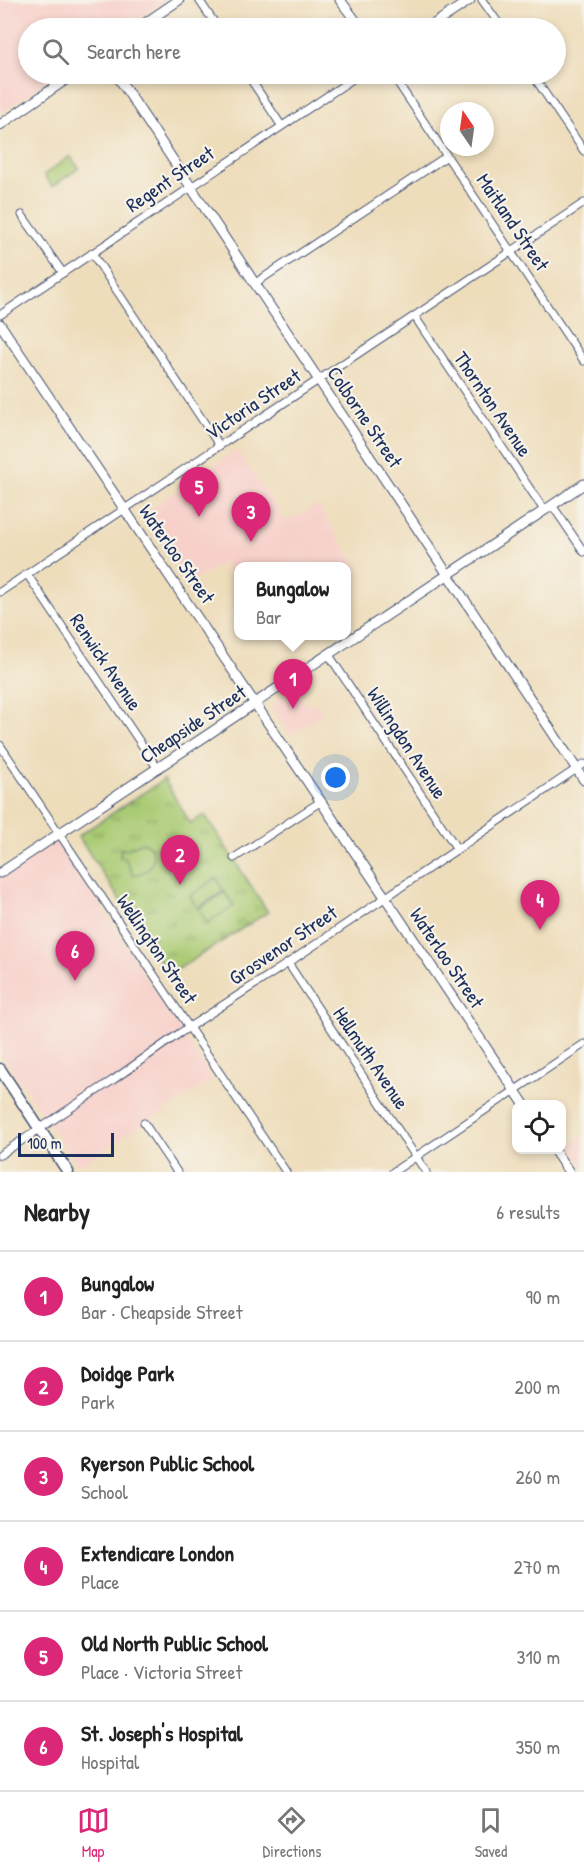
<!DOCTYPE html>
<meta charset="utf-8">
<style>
body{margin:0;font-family:"Patrick Hand",sans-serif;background:#f6f6f6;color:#222}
.controls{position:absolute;right:18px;bottom:18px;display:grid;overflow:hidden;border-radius:12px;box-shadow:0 3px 9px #0003}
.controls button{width:54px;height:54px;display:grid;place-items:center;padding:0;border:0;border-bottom:2px solid #e0e0e0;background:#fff;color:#222;font:30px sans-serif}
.compass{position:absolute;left:440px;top:102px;width:54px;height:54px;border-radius:50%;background:#fff;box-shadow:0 3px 9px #0003;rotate:347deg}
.scale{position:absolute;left:18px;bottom:15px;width:96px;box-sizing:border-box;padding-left:6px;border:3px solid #1b2f5e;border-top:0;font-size:16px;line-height:21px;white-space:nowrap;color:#1b2f5e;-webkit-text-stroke:4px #f7f3e8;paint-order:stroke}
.you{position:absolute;left:336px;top:778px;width:21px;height:21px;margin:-15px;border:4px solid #fff;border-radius:50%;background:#1a73e8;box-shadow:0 0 0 9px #1a73e833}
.badge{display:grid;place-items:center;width:39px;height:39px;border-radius:50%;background:#db2777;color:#fff;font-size:20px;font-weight:700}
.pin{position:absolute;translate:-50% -50px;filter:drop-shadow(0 2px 3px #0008)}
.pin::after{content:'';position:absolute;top:32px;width:21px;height:18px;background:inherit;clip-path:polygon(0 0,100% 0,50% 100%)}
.popup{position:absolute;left:234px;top:562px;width:117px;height:78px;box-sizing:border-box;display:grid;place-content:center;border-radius:12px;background:#fff;filter:drop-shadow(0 2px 4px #0005);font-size:20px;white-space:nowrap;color:#767676}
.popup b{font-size:22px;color:#222}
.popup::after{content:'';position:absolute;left:50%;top:100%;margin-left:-12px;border:12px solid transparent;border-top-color:#fff}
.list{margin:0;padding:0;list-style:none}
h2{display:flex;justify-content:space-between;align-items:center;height:78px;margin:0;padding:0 24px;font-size:26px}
h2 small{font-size:20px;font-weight:400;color:#767676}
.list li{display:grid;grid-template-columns:39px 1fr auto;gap:18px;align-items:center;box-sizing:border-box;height:90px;padding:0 24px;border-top:2px solid #e0e0e0}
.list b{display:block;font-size:22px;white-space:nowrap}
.list p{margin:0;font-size:20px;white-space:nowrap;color:#767676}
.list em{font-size:20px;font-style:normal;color:#767676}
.icon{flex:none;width:33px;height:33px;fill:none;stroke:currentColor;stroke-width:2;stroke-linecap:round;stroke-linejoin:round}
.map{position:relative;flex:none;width:584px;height:1172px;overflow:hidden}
.search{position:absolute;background:#fff;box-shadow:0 3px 9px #0003;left:18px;right:18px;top:18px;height:66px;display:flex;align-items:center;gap:15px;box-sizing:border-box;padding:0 21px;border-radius:33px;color:#767676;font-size:22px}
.sheet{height:618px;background:#fff}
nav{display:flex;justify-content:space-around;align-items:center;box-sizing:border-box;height:84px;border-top:2px solid #e0e0e0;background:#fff;font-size:16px;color:#767676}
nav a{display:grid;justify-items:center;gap:3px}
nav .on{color:#db2777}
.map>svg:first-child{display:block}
.built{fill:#f7d0ca}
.grass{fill:url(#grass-tufts);stroke:#627d69;stroke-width:1.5}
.pitch{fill:#aacb74;stroke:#627d69;stroke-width:1.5}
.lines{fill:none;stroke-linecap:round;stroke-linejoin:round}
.minor-casing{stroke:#3b496c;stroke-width:9}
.tertiary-casing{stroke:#3b496c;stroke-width:11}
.secondary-casing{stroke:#3b496c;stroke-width:13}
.minor{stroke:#fff;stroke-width:7}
.tertiary{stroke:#fff;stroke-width:9}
.secondary{stroke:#fff;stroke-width:10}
.labels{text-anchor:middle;stroke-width:4.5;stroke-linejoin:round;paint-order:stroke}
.street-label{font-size:20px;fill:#1b2f5e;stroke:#f7f3e8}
</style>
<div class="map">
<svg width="584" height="1172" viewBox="0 0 584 1172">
<defs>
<pattern id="grass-tufts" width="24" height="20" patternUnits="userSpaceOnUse" patternTransform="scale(1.5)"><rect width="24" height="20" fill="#aacb74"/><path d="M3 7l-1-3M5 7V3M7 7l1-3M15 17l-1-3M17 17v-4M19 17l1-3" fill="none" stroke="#8aa562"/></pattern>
</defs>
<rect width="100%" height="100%" fill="#f7f3e8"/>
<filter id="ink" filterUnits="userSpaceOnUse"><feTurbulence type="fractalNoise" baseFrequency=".0167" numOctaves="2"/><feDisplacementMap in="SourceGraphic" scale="12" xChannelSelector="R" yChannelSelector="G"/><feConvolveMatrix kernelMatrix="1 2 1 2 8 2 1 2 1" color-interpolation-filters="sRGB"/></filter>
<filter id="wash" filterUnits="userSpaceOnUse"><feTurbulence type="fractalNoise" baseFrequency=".008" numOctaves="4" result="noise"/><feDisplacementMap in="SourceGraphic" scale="24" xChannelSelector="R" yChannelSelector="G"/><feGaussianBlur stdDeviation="1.35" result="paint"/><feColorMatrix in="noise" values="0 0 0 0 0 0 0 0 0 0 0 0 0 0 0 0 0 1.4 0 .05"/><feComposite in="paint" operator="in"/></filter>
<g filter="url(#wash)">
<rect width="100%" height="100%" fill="#edb"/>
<!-- built -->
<g class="built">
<path d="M0,0H166L125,28H28V74H59L0,114Z"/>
<path d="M236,450L287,521L318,505L360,572L347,579V566H239V587L223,563L189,583L143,514Z"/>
<path d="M295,688L308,707L315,702L323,714L289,735L270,706Z"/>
<path d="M58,841L213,1080L78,1166L0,1053V880Z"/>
<path d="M584,1136V1168L569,1146Z"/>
</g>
<!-- grass -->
<path class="grass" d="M164,779L190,823L205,815L268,912L169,975L78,836Z"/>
<!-- pitch -->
<g class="pitch">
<path d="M70,156L79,168L52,187L44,175Z"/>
<path d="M142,842C157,846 157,866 143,872C140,874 137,874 133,875L125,858L120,857L121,849H127Z"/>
<path d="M216,878L224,891L197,908L190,896Z"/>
<path d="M225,892L234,906L207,923L199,909Z"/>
</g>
</g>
<g filter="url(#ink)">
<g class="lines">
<!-- minor casing -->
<g class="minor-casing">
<g id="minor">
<path d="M199,0L218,28"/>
<path d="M482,0L502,28"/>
<path d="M247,74L281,125"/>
<path d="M392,74L584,361"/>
<path d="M532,74L584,151"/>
<path d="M22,215L63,273"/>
<path d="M92,253L219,445"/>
<path d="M254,284L447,156"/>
<path d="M0,315L360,74"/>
<path d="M415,317L544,510"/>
<path d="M552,505L584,552"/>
<path d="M27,574L158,769"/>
<path d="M0,592L584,203"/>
<path d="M329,655L457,849"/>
<path d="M0,745L286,1172"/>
<path d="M234,858L320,802"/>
<path d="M288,963L426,1172"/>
<path d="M144,1123L177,1172"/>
<path d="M0,1155L113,1080L180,1033L288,963L584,764"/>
<path d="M393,1172L584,1044"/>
</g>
</g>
<!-- tertiary casing -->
<g class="tertiary-casing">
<g id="tertiary">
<path d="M340,0L361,28"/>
<path d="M138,28L179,0"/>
<path d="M428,28L470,0"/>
<path d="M116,74L584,780"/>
<path d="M0,125L74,74"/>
<path d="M0,324L524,1104"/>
<path d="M0,873L584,484"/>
<path d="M554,1150L569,1172"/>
</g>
</g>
<!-- secondary casing -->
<g class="secondary-casing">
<path id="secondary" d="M0,1069L68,1172"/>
</g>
<!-- minor -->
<use href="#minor" class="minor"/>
<!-- tertiary -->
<use href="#tertiary" class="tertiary"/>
<!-- secondary -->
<use href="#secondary" class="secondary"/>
</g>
</g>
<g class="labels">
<!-- street labels -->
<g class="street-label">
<text transform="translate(170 179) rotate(-34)" y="7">Regent Street</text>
<text transform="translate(513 222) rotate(56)" y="7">Maitland Street</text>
<text transform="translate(253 404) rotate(-34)" y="7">Victoria Street</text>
<text transform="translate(493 404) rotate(56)" y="7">Thornton Avenue</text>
<text transform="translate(365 417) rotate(56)" y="7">Colborne Street</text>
<text transform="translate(177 554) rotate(55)" y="7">Waterloo Street</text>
<text transform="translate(106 662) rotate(56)" y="7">Renwick Avenue</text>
<text transform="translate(193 724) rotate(-34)" y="7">Cheapside Street</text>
<text transform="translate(407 743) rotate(57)" y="7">Willingdon Avenue</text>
<text transform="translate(283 945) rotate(-34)" y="7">Grosvenor Street</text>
<text transform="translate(157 949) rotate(56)" y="7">Wellington Street</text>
<text transform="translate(447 958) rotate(56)" y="7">Waterloo Street</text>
<text transform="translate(371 1058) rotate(56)" y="7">Hellmuth Avenue</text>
</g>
</g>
</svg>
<div class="controls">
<button><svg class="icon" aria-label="locate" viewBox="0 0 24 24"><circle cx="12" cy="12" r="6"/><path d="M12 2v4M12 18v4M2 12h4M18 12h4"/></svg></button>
</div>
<svg class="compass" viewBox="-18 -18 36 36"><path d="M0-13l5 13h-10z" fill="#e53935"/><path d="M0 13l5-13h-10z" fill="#767676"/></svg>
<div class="scale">100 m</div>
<div class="you"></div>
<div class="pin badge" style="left:293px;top:709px">1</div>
<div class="popup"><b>Bungalow</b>Bar</div>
<div class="pin badge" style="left:180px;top:885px">2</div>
<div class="pin badge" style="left:251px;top:542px">3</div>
<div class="pin badge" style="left:540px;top:930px">4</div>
<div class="pin badge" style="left:199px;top:517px">5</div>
<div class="pin badge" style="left:75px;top:981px">6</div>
<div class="search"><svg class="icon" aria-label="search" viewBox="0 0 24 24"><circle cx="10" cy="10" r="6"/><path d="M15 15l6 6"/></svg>Search here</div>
</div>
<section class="sheet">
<h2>Nearby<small>6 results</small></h2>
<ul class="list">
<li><span class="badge">1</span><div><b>Bungalow</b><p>Bar · Cheapside Street</p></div><em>90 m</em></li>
<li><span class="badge">2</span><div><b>Doidge Park</b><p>Park</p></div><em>200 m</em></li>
<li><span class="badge">3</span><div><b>Ryerson Public School</b><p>School</p></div><em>260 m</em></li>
<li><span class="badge">4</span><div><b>Extendicare London</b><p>Place</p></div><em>270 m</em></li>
<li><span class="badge">5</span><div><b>Old North Public School</b><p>Place · Victoria Street</p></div><em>310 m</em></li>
<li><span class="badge">6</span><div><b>St. Joseph's Hospital</b><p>Hospital</p></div><em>350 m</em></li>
</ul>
</section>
<nav>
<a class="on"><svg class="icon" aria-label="map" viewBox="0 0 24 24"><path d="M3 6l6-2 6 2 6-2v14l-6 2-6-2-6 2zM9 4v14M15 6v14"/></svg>Map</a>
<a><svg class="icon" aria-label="directions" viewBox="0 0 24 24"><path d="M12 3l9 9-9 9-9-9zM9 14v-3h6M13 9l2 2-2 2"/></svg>Directions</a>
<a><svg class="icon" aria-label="saved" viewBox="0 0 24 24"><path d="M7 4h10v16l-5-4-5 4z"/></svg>Saved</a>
</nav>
